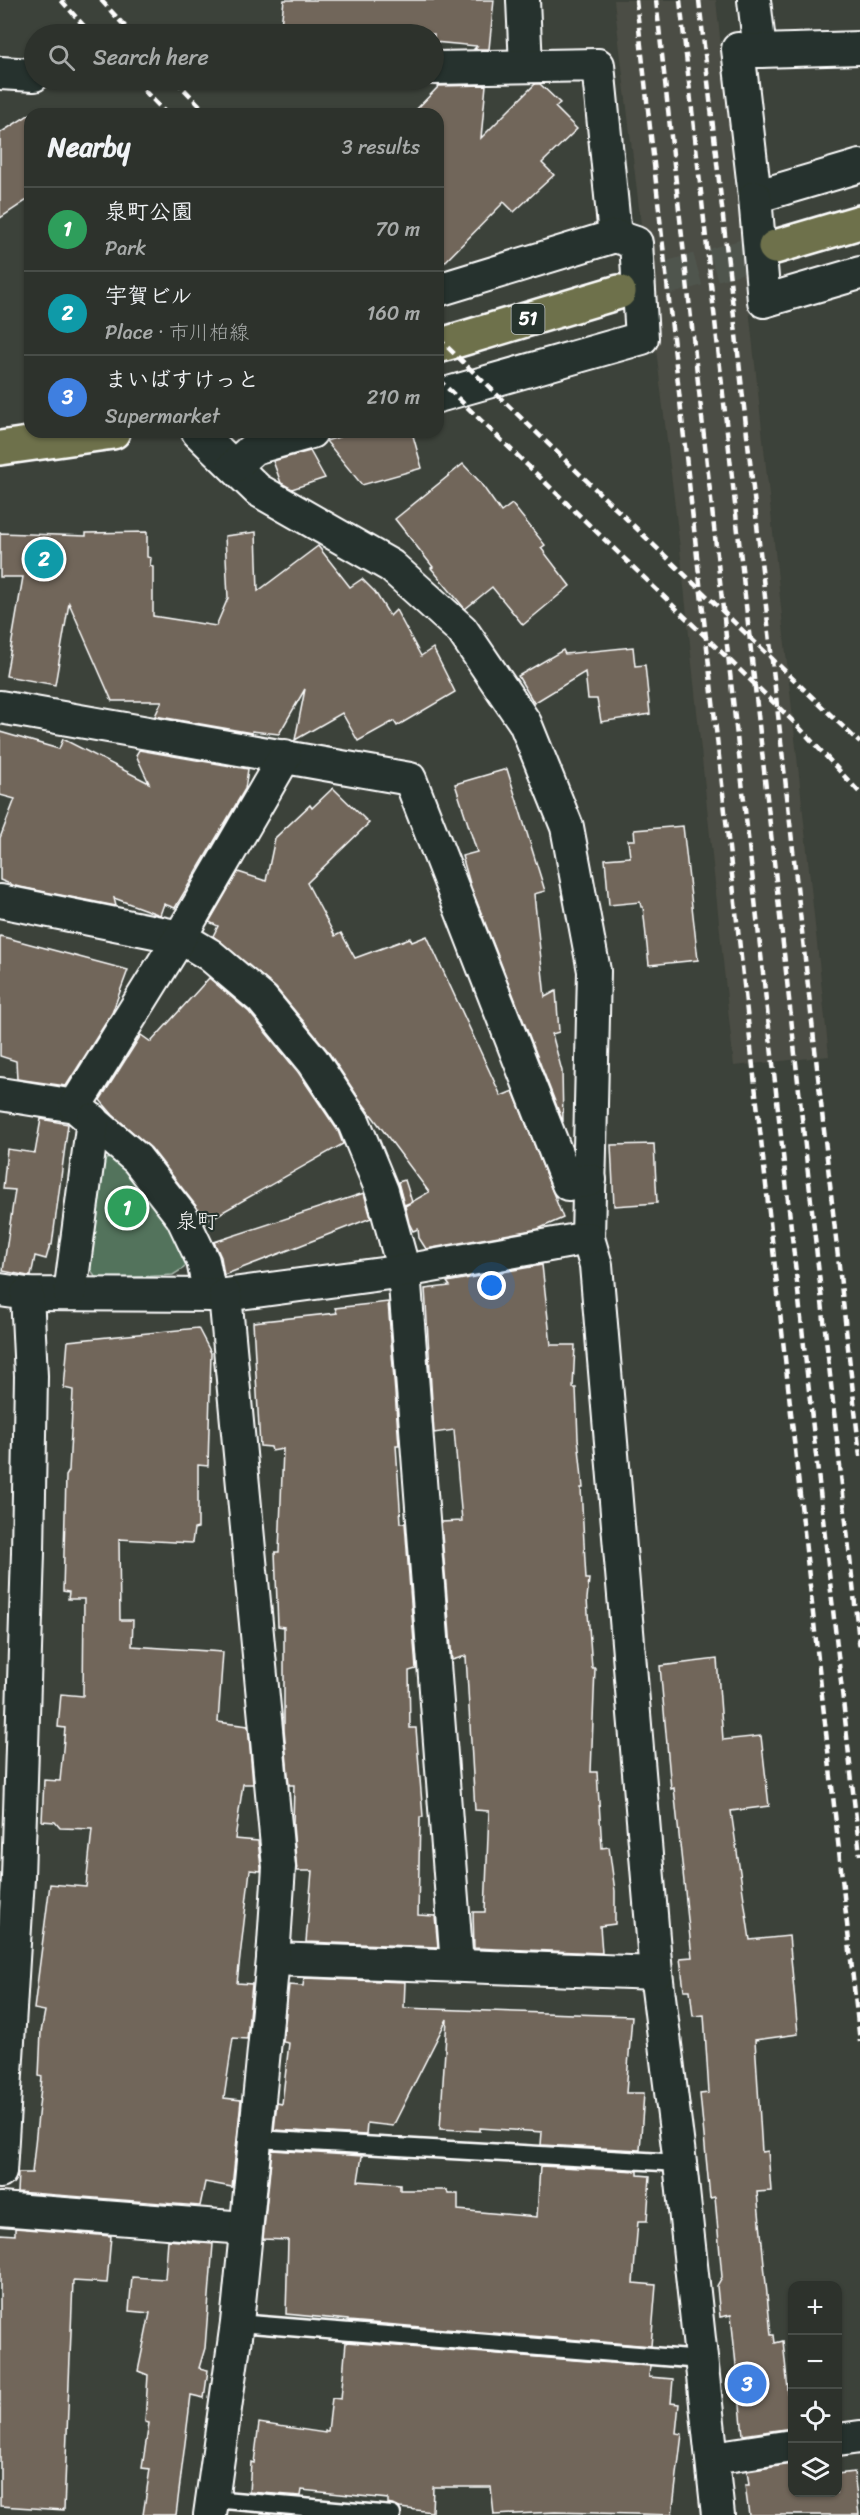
<!DOCTYPE html>
<meta charset="utf-8">
<style>
body{margin:0;font-family:Sriracha,"Klee One",sans-serif;background:#353a34;color:#f1f3f6}
.controls{position:absolute;right:18px;bottom:18px;display:grid;overflow:hidden;border-radius:12px;box-shadow:0 2px 4px #0004}
.controls button{width:54px;height:54px;display:grid;place-items:center;padding:0;border:0;border-bottom:2px solid #484d48;background:#2d322c;color:#f1f3f6;font:30px sans-serif}
.you{position:absolute;left:492px;top:1286px;width:21px;height:21px;margin:-15px;border:4px solid #fff;border-radius:50%;background:#1a73e8;box-shadow:0 0 0 9px #1a73e833}
.badge{display:grid;place-items:center;width:39px;height:39px;border-radius:50%;background:#d6ab8b;color:#fff;font-size:20px;font-weight:700}
.pin{position:absolute;translate:-50% -50%;border:3px solid #fff;box-shadow:0 2px 6px #0006}
.list{margin:0;padding:0;list-style:none}
h2{display:flex;justify-content:space-between;align-items:center;height:78px;margin:0;padding:0 24px;font-size:26px}
h2 small{font-size:20px;font-weight:400;color:#a7aaa9}
.list li{display:grid;grid-template-columns:39px 1fr auto;gap:18px;align-items:center;box-sizing:border-box;height:84px;padding:0 24px;border-top:2px solid #484d48}
.list b{display:block;font-size:22px;white-space:nowrap}
.list p{margin:0;font-size:20px;white-space:nowrap;color:#a7aaa9}
.list em{font-size:20px;font-style:normal;color:#a7aaa9}
.icon{flex:none;width:33px;height:33px;fill:none;stroke:currentColor;stroke-width:2;stroke-linecap:round;stroke-linejoin:round}
.map{position:relative;flex:none;width:860px;height:2515px;overflow:hidden}
.search{position:absolute;background:#2d322c;box-shadow:0 2px 4px #0004;left:24px;top:24px;width:420px;height:66px;display:flex;align-items:center;gap:15px;box-sizing:border-box;padding:0 21px;border-radius:33px;color:#a7aaa9;font-size:22px}
.panel{position:absolute;background:#2d322c;box-shadow:0 2px 4px #0004;left:24px;top:108px;width:420px;height:330px;border-radius:18px}
.map>svg:first-child{display:block}
.built{fill:#4c4d44}
.green{fill:#53735c;stroke:#a9b9ae;stroke-width:1.5}
.building{fill:#71665a;stroke:#fff;stroke-width:1.5}
.lines{fill:none;stroke-linecap:round;stroke-linejoin:round}
.primary-tunnel{stroke:#50554e;stroke-width:33;stroke-dasharray:33 16;stroke-linecap:butt}
.service-casing{stroke:#fff;stroke-width:21}
.minor-casing{stroke:#fff;stroke-width:36}
.primary-casing{stroke:#fff;stroke-width:38}
.service{stroke:#26332d;stroke-width:16}
.minor{stroke:#26332d;stroke-width:32}
.primary{stroke:#6e714b;stroke-width:33}
.rail{stroke:#fff;stroke-width:4.5;stroke-dasharray:9 4.5;stroke-linecap:butt}
.labels{text-anchor:middle;stroke-width:4.5;stroke-linejoin:round;paint-order:stroke}
.shield{fill:#26332d;stroke:#bec2c0;stroke-width:1.5}
.shield-label{font-size:18px;font-weight:bold;fill:#fff}
.neighbourhood-label{font-size:21px;fill:#fff;stroke:#26332d}
</style>
<div class="map">
<svg width="860" height="2515" viewBox="0 0 860 2515">
<rect width="100%" height="100%" fill="#3c423a"/>
<filter id="ink" filterUnits="userSpaceOnUse"><feTurbulence type="fractalNoise" baseFrequency=".0167" numOctaves="2"/><feDisplacementMap in="SourceGraphic" scale="12" xChannelSelector="R" yChannelSelector="G"/><feConvolveMatrix kernelMatrix="1 2 1 2 8 2 1 2 1" color-interpolation-filters="sRGB"/></filter>
<g filter="url(#ink)">
<!-- built -->
<path class="built" d="M614,0H716L829,1056L734,1066L680,548Z"/>
<!-- green -->
<path class="green" d="M117,1157L131,1168L190,1258L184,1268L173,1275L106,1279L95,1277L86,1260L102,1160Z"/>
<!-- building -->
<g class="building">
<path d="M284,0H494L489,49H474L477,46L434,42V34H280Z"/>
<path d="M535,84H540L560,103L555,107L577,129L542,163L554,175L514,212L504,202L438,269V114H412L439,86L486,85L481,138Z"/>
<path d="M30,114V198L0,218V133Z"/>
<path d="M355,432H412L422,468L362,485L326,441Z"/>
<path d="M310,451L325,478L292,489L281,483L273,461Z"/>
<path d="M463,464L479,481L501,512L512,504L545,545L541,548L570,586L523,625L492,587L465,609L431,568L433,567L395,519Z"/>
<path d="M147,532V557L151,558L150,566L153,567V616L216,626L228,598L225,536L256,532L258,591L318,546L350,587L362,579L375,592L390,616L396,610L421,656L433,648L455,692L397,726L394,721L358,741L342,713L295,740L305,689L279,734L252,731V733L155,716L162,701H112L69,603L55,685L6,676L23,577H0V533L86,536V533Z"/>
<path d="M633,647L635,666L645,665L650,714L601,722L597,699H588L585,672L534,703L518,676L563,650L565,654Z"/>
<path d="M0,732L59,749L63,739L149,783L136,755L139,750L248,769L245,789L175,908L164,904L160,915L114,898L116,906L15,886L0,880V838L15,799L0,795Z"/>
<path d="M507,769L545,891L534,894L545,997L556,991L559,1032L552,1034L562,1071L563,1122L471,887L462,856L477,852L455,784Z"/>
<path d="M333,788L369,823L307,883L335,936L341,933L355,958L410,938L412,942L427,936L501,1096L513,1091L563,1218L538,1229L426,1249L419,1238L418,1229L413,1231L409,1223L405,1206L412,1202L404,1205L398,1182L405,1180L412,1202L429,1192L358,1097L327,1050L276,988L213,936L218,926L209,922L238,872L266,881L275,838L310,805L312,808Z"/>
<path d="M683,826L698,960L649,965L643,907H641L640,902L609,905L605,859L630,857L628,840H635L634,830Z"/>
<path d="M0,936L128,970L112,1013L66,1086L17,1079L16,1061L0,1056Z"/>
<path d="M209,978L249,1012L298,1072L338,1131L343,1144L205,1222L196,1206L151,1148L113,1115L100,1100L141,1035L151,1042Z"/>
<path d="M41,1119L68,1124L52,1245H50L46,1259L35,1256L31,1276H28L3,1271L15,1190L3,1189L7,1149L35,1153Z"/>
<path d="M654,1144L657,1203L614,1206L611,1145Z"/>
<path d="M364,1193L371,1218L224,1275L221,1257L214,1242Z"/>
<path d="M542,1265L551,1345H575L573,1388H576L578,1438L583,1488H581L586,1579H589L587,1599L592,1668H595L591,1772H597L602,1848L609,1847L615,1891V1924L600,1926L602,1953L474,1948L473,1912H485L489,1811L475,1810L466,1656L452,1660L441,1522L462,1521L454,1430L434,1433L425,1289L450,1286L447,1282Z"/>
<path d="M388,1302L399,1445H396L401,1523H405L416,1669L409,1671L410,1728H416L423,1817H420L418,1915L435,1916L438,1947L306,1942L312,1871H297L293,1825L294,1785H289L284,1730V1627L278,1626L275,1552H279L283,1449L272,1451L271,1447L260,1446L253,1322L337,1313L335,1308Z"/>
<path d="M198,1328L211,1353L208,1466L198,1465V1528L194,1529L192,1543L119,1539L120,1620H133L132,1646L223,1652L218,1722L248,1726L253,1784H243L235,1839L258,1841L261,1867V1871L250,1870L237,1983L252,1984L247,2039L233,2038L224,2098L241,2100L232,2187L205,2182L200,2206L17,2192L18,2173H32L42,2077L39,2076L41,2032L45,2011L34,2009L50,1884L86,1887L92,1829L60,1828L55,1822L42,1821L44,1780L60,1781L65,1728L58,1727L61,1694L83,1696L84,1599H68L69,1592L63,1591L66,1476L69,1471L72,1412L73,1390L64,1388L68,1341Z"/>
<path d="M717,1659L723,1740L761,1736L769,1806L731,1811L750,1940L789,1936L798,2034L755,2040L762,2152L768,2151L771,2191L757,2192L771,2335H774L775,2343L783,2341L792,2428L743,2435L731,2315L720,2317L717,2286L722,2277L715,2197L710,2198L700,2094L709,2093L704,2015L693,2016L690,1990H684L680,1958L692,1957L674,1788L671,1789L660,1666Z"/>
<path d="M304,1978L405,1982L404,2008L632,2016L626,2093H644L640,2150L541,2145L542,2132L480,2128V2131L440,2129L447,2019L393,2126L367,2123L366,2135L274,2130L277,2103L282,2104L289,2043L283,2042L289,1985L303,1986Z"/>
<path d="M272,2150L362,2156L358,2181L400,2184V2190H447L448,2194H458V2210L537,2217L540,2166L638,2171V2175L650,2176L647,2221H638L633,2283L656,2285L651,2346L348,2321V2320L286,2314L288,2240L263,2239Z"/>
<path d="M15,2228L111,2236L107,2283L73,2281L64,2510L0,2506V2234L15,2235Z"/>
<path d="M168,2240L213,2244L205,2348L199,2368L208,2370L204,2398L191,2395L176,2515H143L150,2469L142,2468L149,2423L145,2422L148,2375L138,2371L150,2313L129,2311L132,2277L165,2279Z"/>
<path d="M346,2342L650,2366L649,2377L673,2379L671,2403L679,2404L676,2433L682,2434L672,2515L555,2512L494,2515L491,2487H433L432,2512L400,2508L388,2504V2499L302,2490L301,2496L249,2492L251,2462L254,2463L259,2423L325,2433V2431H328L332,2398L341,2399Z"/>
<path d="M792,2464V2493H837V2474L854,2472L859,2515H749L745,2485H749L747,2471Z"/>
</g>
<g class="lines">
<!-- primary-tunnel -->
<path class="primary-tunnel" d="M619,292L775,247"/>
<!-- service casing -->
<g class="service-casing">
<g id="service">
<path d="M256,2139L680,2163"/>
<path d="M237,2323L701,2360"/>
<path d="M213,2499L392,2515"/>
</g>
</g>
<!-- minor casing -->
<g class="minor-casing">
<g id="minor">
<path d="M523,0L526,66"/>
<path d="M754,0L760,51"/>
<path d="M860,48L760,51L738,49L755,197L860,166"/>
<path d="M434,68L598,65L615,236"/>
<path d="M0,73L34,75"/>
<path d="M755,197L764,301L860,273"/>
<path d="M438,290L615,236L636,243L642,338L438,396"/>
<path d="M198,432L258,490L391,566L462,630L525,723L567,827L594,971L588,1238L596,1265L656,1973L680,2163L718,2515"/>
<path d="M234,466L254,448L311,432"/>
<path d="M0,707L410,779L568,1184L590,1180"/>
<path d="M0,901L180,937L210,955L262,999L313,1061L354,1123L382,1191L404,1271L457,1965"/>
<path d="M0,1094L75,1106L137,1159L182,1217L203,1261L210,1295"/>
<path d="M75,1106L180,937L285,756"/>
<path d="M0,1290L27,1294L225,1295L404,1271L588,1238"/>
<path d="M70,1294L93,1120"/>
<path d="M273,1959L656,1973"/>
<path d="M0,2172L18,1878L28,1552L31,1376L27,1294"/>
<path d="M0,2209L245,2228"/>
<path d="M838,2440L860,2437"/>
<path d="M713,2458L792,2446"/>
<path d="M210,2515L237,2323L273,1959L279,1867L225,1295"/>
</g>
</g>
<!-- primary casing -->
<g class="primary-casing">
<g id="primary">
<path d="M775,247L860,222"/>
<path d="M438,346L619,292"/>
<path d="M0,448L113,432"/>
</g>
</g>
<!-- service -->
<use href="#service" class="service"/>
<!-- minor -->
<use href="#minor" class="minor"/>
<!-- primary -->
<use href="#primary" class="primary"/>
<!-- rail -->
<g class="rail">
<path d="M61,0L91,34"/>
<path d="M101,0L132,34"/>
<path d="M636,0L860,2042"/>
<path d="M656,0L860,1855"/>
<path d="M680,0L860,1650"/>
<path d="M699,0L860,1456"/>
<path d="M134,80L167,114"/>
<path d="M175,80L208,114"/>
<path d="M438,338L860,743"/>
<path d="M438,379L797,725L860,793"/>
</g>
</g>
</g>
<g class="labels">
<!-- shield labels -->
<rect class="shield" x="511.5" y="304" width="33" height="30" rx="4.5"/>
<g class="shield-label">
<text x="528" y="325">51</text>
</g>
<!-- neighbourhood labels -->
<g class="neighbourhood-label">
<text x="197" y="1228">泉町</text>
</g>
</g>
</svg>
<div class="controls">
<button>+</button>
<button>−</button>
<button><svg class="icon" aria-label="locate" viewBox="0 0 24 24"><circle cx="12" cy="12" r="6"/><path d="M12 2v4M12 18v4M2 12h4M18 12h4"/></svg></button>
<button><svg class="icon" aria-label="layers" viewBox="0 0 24 24"><path d="M12 4l9 5-9 5-9-5zM3 14l9 5 9-5"/></svg></button>
</div>
<div class="you"></div>
<div class="pin badge" style="left:127px;top:1208px;background:#2e9e5b">1</div>
<div class="pin badge" style="left:44px;top:559px;background:#0f9aa8">2</div>
<div class="pin badge" style="left:747px;top:2384px;background:#3f7fe0">3</div>
<div class="search"><svg class="icon" aria-label="search" viewBox="0 0 24 24"><circle cx="10" cy="10" r="6"/><path d="M15 15l6 6"/></svg>Search here</div>
<section class="panel">
<h2>Nearby<small>3 results</small></h2>
<ul class="list">
<li><span class="badge" style="background:#2e9e5b">1</span><div><b>泉町公園</b><p>Park</p></div><em>70 m</em></li>
<li><span class="badge" style="background:#0f9aa8">2</span><div><b>宇賀ビル</b><p>Place · 市川柏線</p></div><em>160 m</em></li>
<li><span class="badge" style="background:#3f7fe0">3</span><div><b>まいばすけっと</b><p>Supermarket</p></div><em>210 m</em></li>
</ul>
</section>
</div>
